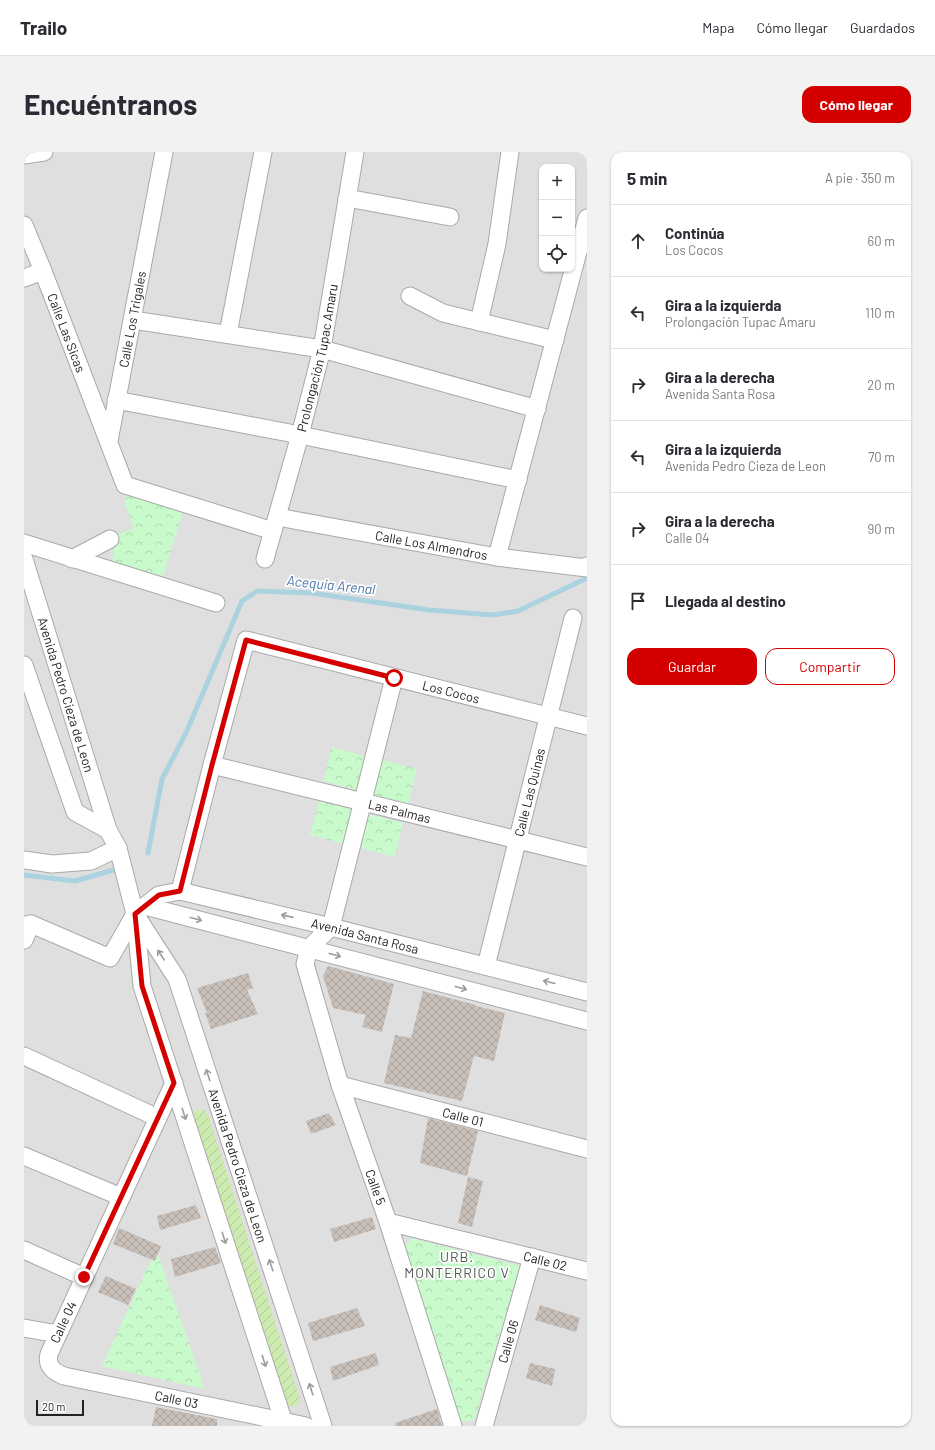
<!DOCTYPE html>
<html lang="es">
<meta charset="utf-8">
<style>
body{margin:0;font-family:Barlow,sans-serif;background:#f2f2f3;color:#2b2b33}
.controls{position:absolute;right:12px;top:12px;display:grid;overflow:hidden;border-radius:8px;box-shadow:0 1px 3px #0004}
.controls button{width:36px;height:36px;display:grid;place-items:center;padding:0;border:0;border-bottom:1px solid #e1e1e2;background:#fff;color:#2b2b33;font:20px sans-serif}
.scale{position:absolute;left:12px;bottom:10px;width:48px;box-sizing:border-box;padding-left:4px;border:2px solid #222;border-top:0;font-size:11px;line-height:14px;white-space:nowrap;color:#222;-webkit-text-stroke:3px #fff;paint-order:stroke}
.stop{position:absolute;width:12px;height:12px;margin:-9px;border:3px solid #d40000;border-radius:50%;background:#fff}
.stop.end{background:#d40000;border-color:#fff;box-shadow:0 1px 4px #0008}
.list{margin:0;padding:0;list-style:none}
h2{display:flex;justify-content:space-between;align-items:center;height:52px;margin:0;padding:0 16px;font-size:17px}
h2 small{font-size:13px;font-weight:400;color:#7c7c81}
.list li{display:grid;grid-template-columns:26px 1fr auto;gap:12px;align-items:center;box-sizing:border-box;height:72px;padding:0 16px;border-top:1px solid #e1e1e2}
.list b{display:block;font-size:15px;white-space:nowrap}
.list p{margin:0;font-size:13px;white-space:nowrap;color:#7c7c81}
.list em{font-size:13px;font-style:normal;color:#7c7c81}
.actions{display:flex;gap:8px;padding:12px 16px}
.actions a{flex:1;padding:9px 0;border:1px solid #d40000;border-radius:12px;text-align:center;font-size:14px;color:#d40000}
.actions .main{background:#d40000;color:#fff}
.icon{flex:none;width:22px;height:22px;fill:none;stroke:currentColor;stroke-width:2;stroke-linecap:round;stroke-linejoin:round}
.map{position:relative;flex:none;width:563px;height:1274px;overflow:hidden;border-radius:12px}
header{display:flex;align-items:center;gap:24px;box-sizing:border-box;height:56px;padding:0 20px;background:#fff;border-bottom:1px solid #e1e1e2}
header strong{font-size:19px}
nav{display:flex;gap:22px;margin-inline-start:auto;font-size:14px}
.intro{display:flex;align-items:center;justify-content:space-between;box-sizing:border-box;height:96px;padding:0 24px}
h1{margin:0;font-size:28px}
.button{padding:10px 18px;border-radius:12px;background:#d40000;color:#fff;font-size:14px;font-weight:700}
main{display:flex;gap:24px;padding:0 24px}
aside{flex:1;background:#fff;border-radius:12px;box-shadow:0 1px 3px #0004}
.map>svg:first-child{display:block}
.residential{fill:#e0dfdf;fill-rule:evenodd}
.park{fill:url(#park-crowns)}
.garden{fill:url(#garden-furrows)}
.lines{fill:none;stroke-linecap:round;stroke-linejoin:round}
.stream{stroke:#aad3df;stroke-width:5}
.building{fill:url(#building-cross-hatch)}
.minor-casing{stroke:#a9a9a9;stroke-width:19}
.minor{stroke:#fff;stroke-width:17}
.oneway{stroke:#9c9c9c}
.route{stroke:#d40000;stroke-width:5}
.labels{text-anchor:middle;stroke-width:3.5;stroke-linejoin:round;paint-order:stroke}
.street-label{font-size:13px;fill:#222;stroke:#fff}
.water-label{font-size:14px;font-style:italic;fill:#4a7aab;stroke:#fff}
.neighbourhood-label{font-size:14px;letter-spacing:1px;fill:#555;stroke:#fff}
</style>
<header>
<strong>Trailo</strong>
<nav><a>Mapa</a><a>Cómo llegar</a><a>Guardados</a></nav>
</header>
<div class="intro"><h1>Encuéntranos</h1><a class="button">Cómo llegar</a></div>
<main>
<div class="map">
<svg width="563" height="1274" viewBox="0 0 563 1274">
<defs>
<pattern id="park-crowns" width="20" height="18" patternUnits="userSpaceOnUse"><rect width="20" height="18" fill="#c8facc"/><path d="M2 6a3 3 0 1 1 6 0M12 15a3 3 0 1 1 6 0" fill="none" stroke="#acd6af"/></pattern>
<pattern id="garden-furrows" width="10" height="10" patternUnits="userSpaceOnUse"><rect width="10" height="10" fill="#cdebb0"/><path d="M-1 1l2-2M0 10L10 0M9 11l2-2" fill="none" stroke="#b0c997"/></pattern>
<pattern id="building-cross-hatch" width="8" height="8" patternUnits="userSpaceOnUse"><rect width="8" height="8" fill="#c7bfb8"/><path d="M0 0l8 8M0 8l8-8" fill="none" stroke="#aba49e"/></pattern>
</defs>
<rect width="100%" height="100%" fill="#f2efe9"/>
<!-- residential -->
<path class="residential" d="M0,0H563V1274H0ZM518,15H548V117H518Z"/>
<!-- park -->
<g class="park">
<path d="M101,338L160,356L139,424L88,411L92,383L110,376L101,352Z"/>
<path d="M308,595L344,605L336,639L299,629Z"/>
<path d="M355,607L393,617L384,652L346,642Z"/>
<path d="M295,649L331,658L323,693L286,683Z"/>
<path d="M341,661L379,671L371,705L333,695Z"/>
<path d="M388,1086L496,1114L450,1268L437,1270L381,1094Z"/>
<path d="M132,1097L181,1237L78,1214Z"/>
</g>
<!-- garden -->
<path class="garden" d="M173,958H181L184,963L276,1247V1250L271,1255L265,1254L263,1252L168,968L169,962Z"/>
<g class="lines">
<!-- stream -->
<g class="stream">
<path d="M124,701L138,627L162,581L218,449L233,439L288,441L405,458L469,463L494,459L563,426"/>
<path d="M0,723L51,729L93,717"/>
</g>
</g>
<!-- building -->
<g class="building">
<path d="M304,814L370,832L358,880L338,875L342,863L309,856L299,824Z"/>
<path d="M224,821L229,836L223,838L234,862L187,877L181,861H183L173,836Z"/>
<path d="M399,839L452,853V854L481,861L470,909L450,904L438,949L360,931L371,883L387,886Z"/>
<path d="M305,961L312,973L287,982L282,969Z"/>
<path d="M404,966L454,979L443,1024L396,1011Z"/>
<path d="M444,1025L459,1029L448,1075L434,1071Z"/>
<path d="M172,1053L177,1066L136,1078L133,1064Z"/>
<path d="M348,1065L352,1077L310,1090L306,1077Z"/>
<path d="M95,1076L137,1094L131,1109L89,1092Z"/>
<path d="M191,1095L197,1111L151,1125L147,1107Z"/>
<path d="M82,1124L112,1137L104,1153L74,1140Z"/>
<path d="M516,1153L556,1166L552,1180L511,1168Z"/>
<path d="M333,1156L341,1174L289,1189L284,1171Z"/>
<path d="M352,1201L355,1213L309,1229L306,1215Z"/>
<path d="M506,1211L531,1217L528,1234L502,1226Z"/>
<path d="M132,1255L193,1267V1274H128Z"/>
<path d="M413,1257L418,1274H371V1271Z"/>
</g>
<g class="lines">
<!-- minor casing -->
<g class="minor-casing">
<g id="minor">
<path d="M0,3L20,0"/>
<path d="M323,46L426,65"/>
<path id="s1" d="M0,73L19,119L101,333L249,379"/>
<path d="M0,126L19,119"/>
<path d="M386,144L419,161L531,188"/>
<path d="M109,168L298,197L513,257"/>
<path d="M455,170L473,92L486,0"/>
<path d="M204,182L239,0"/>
<path d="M92,248L276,283L494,328"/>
<path id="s2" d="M85,289L140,0"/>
<path id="s3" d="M253,365L473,405L563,416V414"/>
<path d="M0,391L192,451"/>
<path d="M473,405L563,66"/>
<path id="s4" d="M0,407L84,678L94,696L111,762L118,834L261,1274"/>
<path d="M48,407L86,387"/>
<path id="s5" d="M241,407L276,283L298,197L331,0"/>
<path d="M0,513L51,660L84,678"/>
<path id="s6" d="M370,526L307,775L285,796L281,812L316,933L364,1070L429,1274"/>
<path id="s7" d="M188,613L563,705"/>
<path d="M0,708L28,712L67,709L94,696"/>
<path id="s8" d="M156,739L188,613L222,488L563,574"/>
<path d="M121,754L563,869"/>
<path id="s9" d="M113,765L153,827L299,1274"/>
<path id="s10" d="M0,773L7,772L86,806L111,762L135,743L156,739L307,775L563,840"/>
<path d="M0,788L7,772"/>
<path id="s11" d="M462,814L549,466"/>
<path d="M0,904L134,966"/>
<path id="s12" d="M150,931L25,1202C22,1214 30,1220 40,1224L282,1274"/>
<path id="s13" d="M316,933L563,997"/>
<path d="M0,1004L97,1045"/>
<path id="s14" d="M364,1070L563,1119"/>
<path d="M0,1098L60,1125"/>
<path d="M0,1176L34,1182"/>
<path id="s15" d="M460,1274L508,1105"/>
</g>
</g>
<!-- minor -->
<use href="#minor" class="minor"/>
</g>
<!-- one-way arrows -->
<defs><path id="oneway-shaft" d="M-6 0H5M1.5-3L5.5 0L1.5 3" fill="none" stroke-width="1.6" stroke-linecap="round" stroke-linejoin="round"/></defs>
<g class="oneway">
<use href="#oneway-shaft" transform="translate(263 764) rotate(-167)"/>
<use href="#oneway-shaft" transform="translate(172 767) rotate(15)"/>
<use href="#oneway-shaft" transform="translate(137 803) rotate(-123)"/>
<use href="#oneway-shaft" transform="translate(311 803) rotate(15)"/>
<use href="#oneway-shaft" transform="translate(525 830) rotate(-166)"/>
<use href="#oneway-shaft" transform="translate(437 836) rotate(15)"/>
<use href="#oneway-shaft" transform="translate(184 923) rotate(-108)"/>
<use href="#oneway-shaft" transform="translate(160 962) rotate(72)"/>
<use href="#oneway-shaft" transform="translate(200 1086) rotate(72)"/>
<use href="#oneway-shaft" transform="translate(247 1113) rotate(-108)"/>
<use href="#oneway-shaft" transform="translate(240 1209) rotate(72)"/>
<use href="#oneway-shaft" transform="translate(287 1237) rotate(-108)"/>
</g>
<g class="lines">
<!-- route -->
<path class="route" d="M60,1125L150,931L118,834L111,762L135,743L156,739L188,613L222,488L370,526"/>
</g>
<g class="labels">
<!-- street labels -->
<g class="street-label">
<text dy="5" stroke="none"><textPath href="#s2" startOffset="124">Calle Los Trigales</textPath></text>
<text dy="5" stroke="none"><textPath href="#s1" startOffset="116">Calle Las Sicas</textPath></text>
<text dy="5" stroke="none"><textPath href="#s5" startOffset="208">Prolongación Tupac Amaru</textPath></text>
<text dy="5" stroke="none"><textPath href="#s3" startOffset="157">Calle Los Almendros</textPath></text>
<text dy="5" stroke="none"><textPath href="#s8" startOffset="471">Los Cocos</textPath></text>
<text dy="5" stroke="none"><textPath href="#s4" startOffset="142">Avenida Pedro Cieza de Leon</textPath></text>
<text dy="5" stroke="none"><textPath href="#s11" startOffset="179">Calle Las Quinas</textPath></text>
<text dy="5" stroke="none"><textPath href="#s7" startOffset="193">Las Palmas</textPath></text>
<text dy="5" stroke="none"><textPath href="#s10" startOffset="386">Avenida Santa Rosa</textPath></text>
<text dy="5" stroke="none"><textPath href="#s13" startOffset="127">Calle 01</textPath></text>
<text dy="5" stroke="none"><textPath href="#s9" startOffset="270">Avenida Pedro Cieza de Leon</textPath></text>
<text dy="5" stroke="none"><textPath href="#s6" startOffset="538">Calle 5</textPath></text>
<text dy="5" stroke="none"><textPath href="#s14" startOffset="162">Calle 02</textPath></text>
<text transform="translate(39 1170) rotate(-65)" y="5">Calle 04</text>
<text dy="5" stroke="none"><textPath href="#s15" startOffset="88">Calle 06</textPath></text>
<text dy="5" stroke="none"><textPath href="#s12" startOffset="443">Calle 03</textPath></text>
</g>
<!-- water labels -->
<g class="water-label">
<text transform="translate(307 433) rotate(6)" y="5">Acequia Arenal</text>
</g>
<!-- neighbourhood labels -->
<g class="neighbourhood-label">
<text x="433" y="1110">URB.<tspan x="433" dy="16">MONTERRICO V</tspan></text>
</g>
</g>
</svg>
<div class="controls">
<button>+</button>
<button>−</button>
<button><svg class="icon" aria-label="locate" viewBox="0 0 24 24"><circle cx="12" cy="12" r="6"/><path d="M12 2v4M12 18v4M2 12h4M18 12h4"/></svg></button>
</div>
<div class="scale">20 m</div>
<div class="stop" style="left:370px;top:526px"></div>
<div class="stop end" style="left:60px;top:1125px"></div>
</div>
<aside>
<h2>5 min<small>A pie · 350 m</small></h2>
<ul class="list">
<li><svg class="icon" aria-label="ahead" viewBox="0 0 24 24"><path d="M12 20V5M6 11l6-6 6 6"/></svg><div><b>Continúa</b><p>Los Cocos</p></div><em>60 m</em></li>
<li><svg class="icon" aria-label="left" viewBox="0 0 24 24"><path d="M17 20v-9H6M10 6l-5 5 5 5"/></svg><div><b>Gira a la izquierda</b><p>Prolongación Tupac Amaru</p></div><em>110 m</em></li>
<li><svg class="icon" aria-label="right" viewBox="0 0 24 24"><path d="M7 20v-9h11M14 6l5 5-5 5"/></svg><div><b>Gira a la derecha</b><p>Avenida Santa Rosa</p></div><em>20 m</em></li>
<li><svg class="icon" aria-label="left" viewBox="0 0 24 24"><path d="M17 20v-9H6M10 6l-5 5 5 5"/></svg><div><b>Gira a la izquierda</b><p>Avenida Pedro Cieza de Leon</p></div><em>70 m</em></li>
<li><svg class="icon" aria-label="right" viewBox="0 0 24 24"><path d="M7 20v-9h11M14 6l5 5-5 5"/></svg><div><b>Gira a la derecha</b><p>Calle 04</p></div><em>90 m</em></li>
<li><svg class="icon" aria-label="arrive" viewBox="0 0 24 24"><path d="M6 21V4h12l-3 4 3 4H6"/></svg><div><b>Llegada al destino</b></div></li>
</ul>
<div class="actions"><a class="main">Guardar</a><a>Compartir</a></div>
</aside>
</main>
